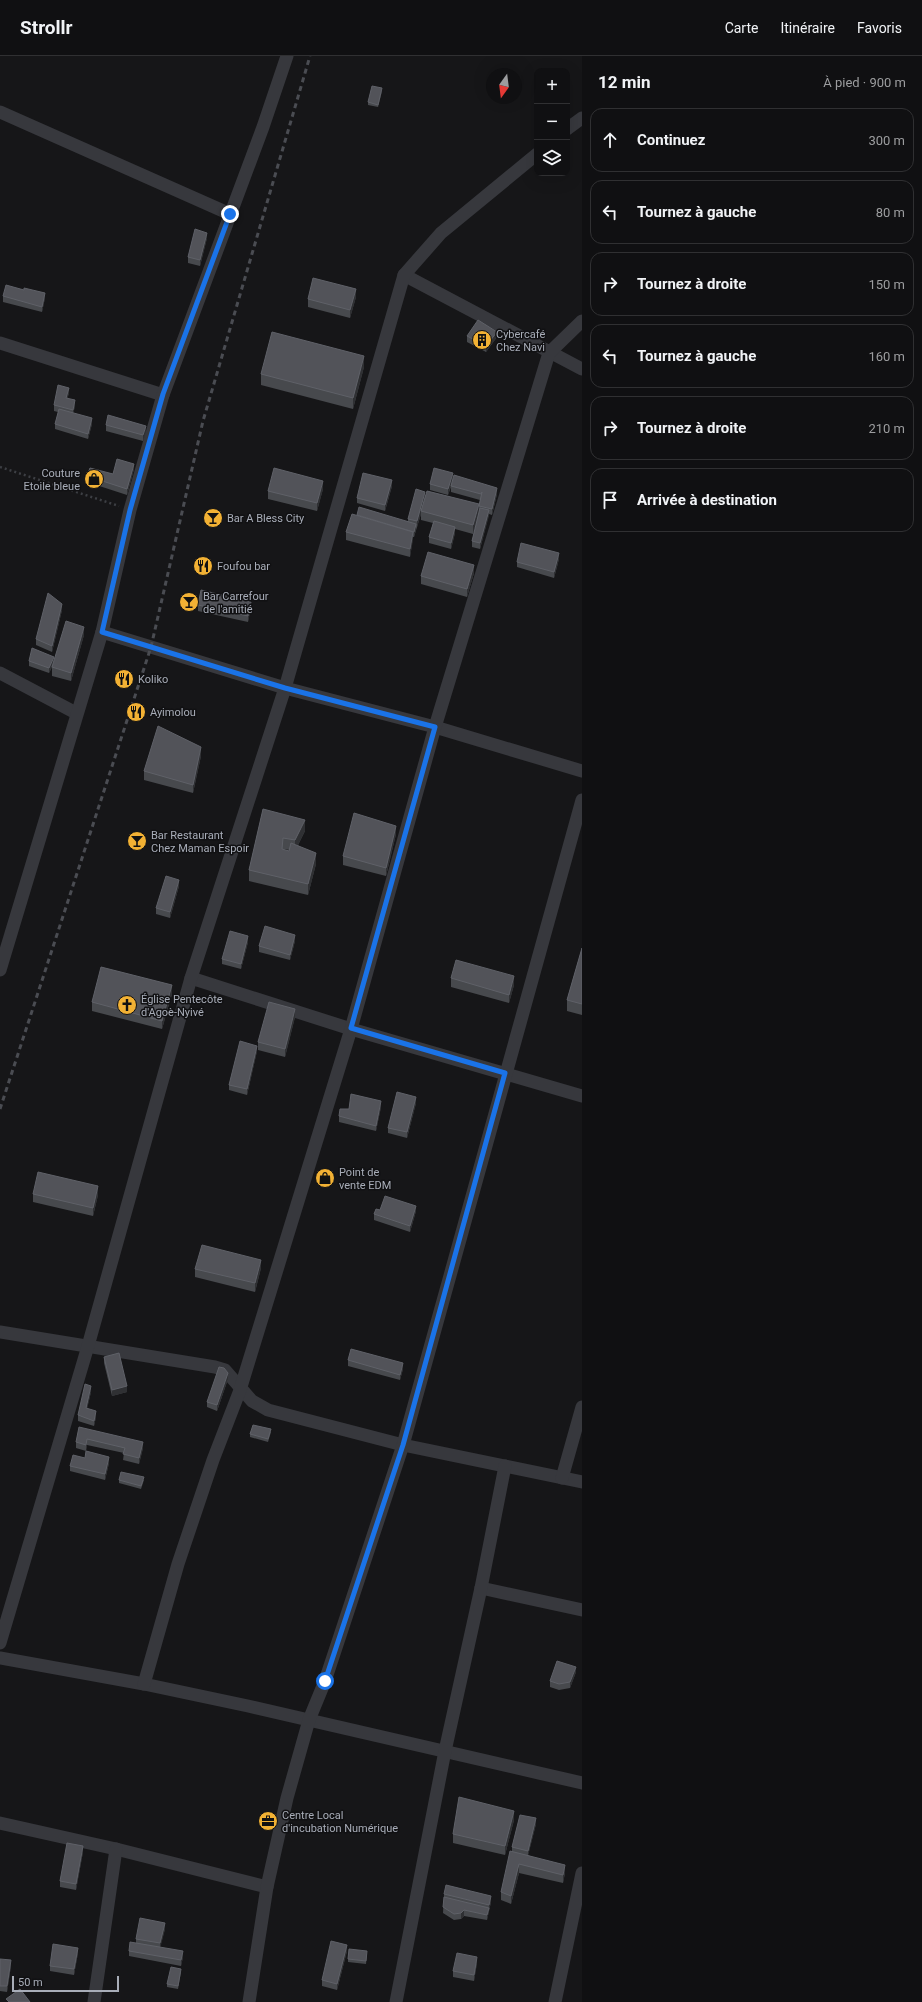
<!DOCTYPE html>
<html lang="fr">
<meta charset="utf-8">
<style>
body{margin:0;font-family:Roboto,sans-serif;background:#19191b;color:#f1f3f6}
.controls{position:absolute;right:12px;top:12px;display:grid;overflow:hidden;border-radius:8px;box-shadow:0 4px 16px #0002}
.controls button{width:36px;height:36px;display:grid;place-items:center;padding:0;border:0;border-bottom:1px solid #303032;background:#101012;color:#f1f3f6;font:20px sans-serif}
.compass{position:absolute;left:486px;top:12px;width:36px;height:36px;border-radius:50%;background:#101012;box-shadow:0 4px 16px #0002;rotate:194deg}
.scale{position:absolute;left:12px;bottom:10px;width:107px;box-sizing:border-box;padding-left:4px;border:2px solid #a8adb8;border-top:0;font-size:11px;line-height:14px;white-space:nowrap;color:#a8adb8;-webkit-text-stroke:3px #111113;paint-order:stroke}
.stop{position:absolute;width:12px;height:12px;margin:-9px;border:3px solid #1a73e8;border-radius:50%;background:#fff}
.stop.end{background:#1a73e8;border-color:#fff;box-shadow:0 1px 4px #0008}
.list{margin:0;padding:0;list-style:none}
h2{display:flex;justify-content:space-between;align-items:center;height:52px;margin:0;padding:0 16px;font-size:17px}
h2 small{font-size:13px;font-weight:400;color:#9c9d9f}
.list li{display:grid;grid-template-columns:26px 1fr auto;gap:12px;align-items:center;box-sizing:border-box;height:64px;margin:0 8px 8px;padding:0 8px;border:1px solid #303032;border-radius:12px}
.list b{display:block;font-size:15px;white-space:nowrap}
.list em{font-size:13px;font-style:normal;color:#9c9d9f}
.icon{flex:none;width:22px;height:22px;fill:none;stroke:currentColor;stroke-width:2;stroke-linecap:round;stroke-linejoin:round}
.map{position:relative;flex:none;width:582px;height:1946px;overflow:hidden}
header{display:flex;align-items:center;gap:24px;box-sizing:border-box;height:56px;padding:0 20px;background:#101012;border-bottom:1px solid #303032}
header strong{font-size:19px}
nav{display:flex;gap:22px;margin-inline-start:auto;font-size:14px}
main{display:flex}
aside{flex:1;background:#101012}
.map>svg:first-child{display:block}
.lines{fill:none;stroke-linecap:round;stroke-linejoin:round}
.path{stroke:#3d3f44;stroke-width:2.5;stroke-dasharray:2 3;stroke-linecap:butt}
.minor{stroke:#37383d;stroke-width:13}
.rail{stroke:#4a4c52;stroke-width:3;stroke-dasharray:5 4;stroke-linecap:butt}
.wall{fill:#47494d;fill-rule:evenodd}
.shaded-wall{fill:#2f3033}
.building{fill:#525359;stroke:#5f6168}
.route{stroke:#1a73e8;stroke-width:5}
.labels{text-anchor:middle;stroke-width:3;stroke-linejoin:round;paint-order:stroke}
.poi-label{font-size:11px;fill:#a8adb8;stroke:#111113;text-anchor:start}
</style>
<header>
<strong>Strollr</strong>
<nav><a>Carte</a><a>Itinéraire</a><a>Favoris</a></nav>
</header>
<main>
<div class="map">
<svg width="582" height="1946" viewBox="0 0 582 1946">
<rect width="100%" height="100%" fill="#161618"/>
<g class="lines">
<!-- path -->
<path class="path" d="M0,411L119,450"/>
<!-- minor -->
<g class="minor">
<path d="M0,56L230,158"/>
<path d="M567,73L582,62"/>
<path d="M404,219L582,313"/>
<path d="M0,287L163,339"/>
<path d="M102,576L285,632L435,671L582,715"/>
<path d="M0,617L76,657"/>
<path d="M0,914L102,576L130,454L163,339L263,71L287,0"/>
<path d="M191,922L351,973L582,1040"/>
<path d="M0,1276L215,1311L225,1314L252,1345L268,1354L403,1389L582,1426"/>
<path d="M562,1422L582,1351"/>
<path d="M481,1532L582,1554"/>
<path d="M0,1587L88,1290L191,922L285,632L404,219L441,177L537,98"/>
<path d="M0,1602L144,1628L248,1650L582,1727"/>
<path d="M144,1628L178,1508L213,1404L240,1334L351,973L435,671L549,297L582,265"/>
<path d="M0,1767L116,1793L267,1831"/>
<path d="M94,1946L116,1793"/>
<path d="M249,1946L267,1831L287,1742L309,1664L325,1625L403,1389L582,744"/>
<path d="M396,1946L445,1695L481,1532L505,1410"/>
<path d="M555,1946L582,1817"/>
</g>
<!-- rail -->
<path class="rail" d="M0,1053L151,591L203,365L310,0"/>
</g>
<!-- wall -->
<g class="wall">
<path d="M382,35L378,51L368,49V46Z"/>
<path d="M207,182L200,210L188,207V201Z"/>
<path d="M3,240L45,242L42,256L3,246Z"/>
<path d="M356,241L350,262L308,251V243Z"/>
<path d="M467,280L497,281L486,296L467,286Z"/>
<path d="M364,311L353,353L261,329V318Z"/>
<path d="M69,337L67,343L75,350L73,357L92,368L88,383L55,373V368L58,356L54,355V349Z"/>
<path d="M106,369L146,376L143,385L106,375Z"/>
<path d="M134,413L127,439L87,426V420L113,418Z"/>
<path d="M453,423L497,438L492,459L489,458L480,493L472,491V485L479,456V450L480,444L451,436V431L448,439L430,434V428Z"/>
<path d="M392,430L385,455L357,447V442Z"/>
<path d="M323,433L317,455L268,443V435Z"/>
<path d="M425,439L479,456L473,478L455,473V477L451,493L429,487V481L433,467L421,464V458L414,481H413L410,501L346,484V476L408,465V463Z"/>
<path d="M559,503L554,522L517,511V506Z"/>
<path d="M474,517L467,541L421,528V520Z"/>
<path d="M198,549L251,551L248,566L198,555Z"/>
<path d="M62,554L52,596L36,589V583Z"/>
<path d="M84,579L71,625L52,620V611Z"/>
<path d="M29,605L54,607L49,617L29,610Z"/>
<path d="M201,700L193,737L144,724V715Z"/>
<path d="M263,753L305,775L298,789L316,808L308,839L249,825V814ZM283,793L290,794L289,795L282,794Z"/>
<path d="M396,778L386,820L343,809V800Z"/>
<path d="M179,830L170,862L156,858V852Z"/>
<path d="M295,885L290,904L259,896V890Z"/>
<path d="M248,886L241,913L222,908V903Z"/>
<path d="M582,892V959L567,955V944Z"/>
<path d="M451,922L514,929L509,947L451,931Z"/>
<path d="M172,938L162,973L92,955V946Z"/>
<path d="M295,961L285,1001L258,994V986Z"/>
<path d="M257,995L247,1039L229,1034V1029Z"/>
<path d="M416,1047L407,1082L388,1077V1072Z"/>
<path d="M381,1051L376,1075L339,1066V1060Z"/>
<path d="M33,1138L98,1139L93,1160L33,1146Z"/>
<path d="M380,1154L416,1155L410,1176L374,1164V1158Z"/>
<path d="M261,1212L255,1236L195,1221V1213Z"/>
<path d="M104,1301L127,1336L112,1340L104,1307Z"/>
<path d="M348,1304L403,1313L400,1324L348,1310Z"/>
<path d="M228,1323L217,1355L207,1351V1346Z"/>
<path d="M91,1336L87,1352L96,1361L94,1370L78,1365V1359Z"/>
<path d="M79,1371L143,1392L139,1408L123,1404L124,1397L87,1389L86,1395L76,1392V1386Z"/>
<path d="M271,1376L268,1386L250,1381V1378Z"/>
<path d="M85,1402L109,1407L105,1424L70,1415V1410Z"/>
<path d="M119,1424H144L141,1433L119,1427Z"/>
<path d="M576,1616L570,1632L559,1634L550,1631V1625Z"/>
<path d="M514,1764L505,1799L453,1787V1778Z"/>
<path d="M536,1768L528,1799L565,1817L563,1827L519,1817L511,1848L501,1844V1836L512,1795V1791Z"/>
<path d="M83,1796L76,1834L60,1831V1825Z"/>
<path d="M444,1838L491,1846L487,1864L464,1860L461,1863L454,1864L443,1857Z"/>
<path d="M165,1873L160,1891L183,1901L181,1910L129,1900V1895L136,1887V1883Z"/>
<path d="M347,1895L337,1934L322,1930V1924Z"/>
<path d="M78,1897L74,1919L50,1915V1910Z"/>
<path d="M367,1898L366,1908L348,1906V1903Z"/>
<path d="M0,1903L11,1910L7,1936L0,1935Z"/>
<path d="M477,1907L474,1925L453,1921V1915Z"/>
<path d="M181,1916L178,1933L167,1931V1928Z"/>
</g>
<!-- shaded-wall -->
<g class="shaded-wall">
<path d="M382,32V35L378,51V49Z"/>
<path d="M207,177V182L200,210V204Z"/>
<path d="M356,233V241L350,262V254Z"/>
<path d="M45,237V242L42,256V251Z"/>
<path d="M497,276V281L486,296V290Z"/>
<path d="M364,300V311L353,353V342Z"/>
<path d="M69,332V337L66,348V342Z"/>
<path d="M75,344V350L73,360V354Z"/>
<path d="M92,362V368L88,383V378Z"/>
<path d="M146,370V376L143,385V379Z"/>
<path d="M134,408V413L127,439V433Z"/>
<path d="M453,417V423L448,439V433Z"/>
<path d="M392,424V430L385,455V449Z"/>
<path d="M323,425V433L317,455V447Z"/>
<path d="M497,432V438L492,459V453Z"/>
<path d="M425,436V442L421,455V458L417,471V465Z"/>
<path d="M479,448V456L473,478V469Z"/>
<path d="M489,454V460L480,493V487Z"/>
<path d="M416,468V473L414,481V476Z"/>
<path d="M455,471V477L451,493V487Z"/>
<path d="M413,476V484L410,501V493Z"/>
<path d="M559,497V503L554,522V516Z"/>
<path d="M474,509V517L467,541V533Z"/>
<path d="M251,546V551L248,566V560Z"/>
<path d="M62,548V554L52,596V590Z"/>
<path d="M84,571V579L71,625V617Z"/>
<path d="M54,601V607L49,617V612Z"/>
<path d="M201,691V700L193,737V729Z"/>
<path d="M305,764V775L295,795V784Z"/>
<path d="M396,770V778L386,820V812Z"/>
<path d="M316,797V808L308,839V828Z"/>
<path d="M179,824V830L170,862V856Z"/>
<path d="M295,879V885L290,904V899Z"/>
<path d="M248,880V886L241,913V908Z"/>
<path d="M514,920V929L509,947V939Z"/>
<path d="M172,929V938L162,973V965Z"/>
<path d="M295,953V961L285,1001V993Z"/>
<path d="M257,990V995L247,1039V1033Z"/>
<path d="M416,1041V1047L407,1082V1076Z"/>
<path d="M381,1045V1051L376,1075V1070Z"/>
<path d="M98,1130V1139L93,1160V1152Z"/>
<path d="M416,1150V1155L410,1176V1170Z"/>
<path d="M261,1204V1212L255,1236V1227Z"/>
<path d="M403,1307V1313L400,1324V1319Z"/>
<path d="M228,1317V1323L217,1355V1349Z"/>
<path d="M91,1330V1336L86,1358V1352Z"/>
<path d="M127,1330V1336L112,1340V1334Z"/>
<path d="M96,1355V1361L94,1370V1365Z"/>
<path d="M87,1383V1389L86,1395V1389Z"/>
<path d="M143,1386V1392L139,1408V1402Z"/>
<path d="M109,1401V1407L105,1424V1418Z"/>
<path d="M576,1611V1616L570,1632V1626Z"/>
<path d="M514,1755V1764L505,1799V1790Z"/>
<path d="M536,1762V1768L528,1800V1795Z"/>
<path d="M83,1790V1796L76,1834V1828Z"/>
<path d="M519,1808V1817L511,1848V1840Z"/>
<path d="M565,1809V1817L563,1827V1819Z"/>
<path d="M491,1840V1846L487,1864V1859Z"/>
<path d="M464,1854V1860L461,1863V1857Z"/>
<path d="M165,1867V1873L160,1893V1887Z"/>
<path d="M347,1889V1895L337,1934V1928Z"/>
<path d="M78,1892V1897L74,1919V1913Z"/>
<path d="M183,1895V1901L181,1910V1904Z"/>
<path d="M477,1901V1907L474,1925V1919Z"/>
<path d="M11,1904V1910L7,1936V1930Z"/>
</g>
<!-- building -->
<g class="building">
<path d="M372,30L382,32L378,49L368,46Z"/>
<path d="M195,173L207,177L200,204L188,201Z"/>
<path d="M313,222L356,233L350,254L308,243Z"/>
<path d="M6,229L24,234V232L45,237L42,251L3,240Z"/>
<path d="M478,264L497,276L486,290L467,280Z"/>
<path d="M272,276L364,300L353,342L261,318Z"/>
<path d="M58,329L69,332L66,342L75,344L73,354L54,349Z"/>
<path d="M59,353L92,362L88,378L55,368Z"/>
<path d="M108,359L146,370L143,379L106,369Z"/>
<path d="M117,403L134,408L127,433L87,420L90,412L113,418Z"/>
<path d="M274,412L323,425L317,447L268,435Z"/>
<path d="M434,412L453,417L448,433L430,428Z"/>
<path d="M363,417L392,424L385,449L357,442Z"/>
<path d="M454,419L497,432L492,453L479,450L482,436L481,438L451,430Z"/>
<path d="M416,433L425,436L417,465L408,463Z"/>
<path d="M427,435L479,448L473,469L421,455Z"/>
<path d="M359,451L416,468L414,476L357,459Z"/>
<path d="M480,452L489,454L480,487L472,485Z"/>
<path d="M352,458L413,476L410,493L346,476Z"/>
<path d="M434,465L455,471L451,487L429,481Z"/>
<path d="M521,487L559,497L554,516L517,506Z"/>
<path d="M428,496L474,509L467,533L421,520Z"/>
<path d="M201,534L251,546L248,560L198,549Z"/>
<path d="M48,537L62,548L52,590L36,583Z"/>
<path d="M66,565L84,571L71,617L52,611Z"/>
<path d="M32,592L54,601L49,612L29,605Z"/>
<path d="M158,670L201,691L193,729L144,715Z"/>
<path d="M263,753L305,764L295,784L283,782L282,793L289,795L291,787L316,797L308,828L249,814Z"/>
<path d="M354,757L396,770L386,812L343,800Z"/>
<path d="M166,820L179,824L170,856L156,852Z"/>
<path d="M265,870L295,879L290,899L259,890Z"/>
<path d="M230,875L248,880L241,908L222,903Z"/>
<path d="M582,892V948L567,944Z"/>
<path d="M456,904L514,920L509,939L451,922Z"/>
<path d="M101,911L172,929L162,965L92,946Z"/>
<path d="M269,946L295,953L285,993L258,986Z"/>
<path d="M240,985L257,990L247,1033L229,1029Z"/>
<path d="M397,1036L416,1041L407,1076L388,1072Z"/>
<path d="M351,1038L381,1045L376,1070L339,1060L340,1053H349Z"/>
<path d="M38,1116L98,1130L93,1152L33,1138Z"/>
<path d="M385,1140L416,1150L410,1170L374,1158L376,1153L380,1154Z"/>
<path d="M202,1189L261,1204L255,1227L195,1213Z"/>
<path d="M351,1293L403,1307L400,1319L348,1304Z"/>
<path d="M119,1297L127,1330L112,1334L104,1301Z"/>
<path d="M219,1311L224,1312L228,1317L217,1349L207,1346Z"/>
<path d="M85,1328L91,1330L86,1352L96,1355L94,1365L78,1359Z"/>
<path d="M253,1369L271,1373L268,1383L250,1378Z"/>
<path d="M79,1371L143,1386L139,1402L123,1398L125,1392L87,1383L86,1389L76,1386Z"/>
<path d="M86,1395L109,1401L105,1418L70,1410L73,1399L85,1402Z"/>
<path d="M121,1416L144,1421L141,1430L119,1424Z"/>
<path d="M557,1605L576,1611L570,1626L559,1628L550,1625Z"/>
<path d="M459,1741L514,1755L505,1790L453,1778Z"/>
<path d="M520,1759L536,1762L528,1795L512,1791Z"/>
<path d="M67,1787L83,1790L76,1828L60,1825Z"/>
<path d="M510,1795L565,1809L563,1819L519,1808L511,1840L501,1836Z"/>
<path d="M446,1829L491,1840L489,1849L444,1838Z"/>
<path d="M444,1841L489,1852L487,1859L464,1854L461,1857L454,1858L443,1851Z"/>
<path d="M140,1862L165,1867L160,1887L136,1883Z"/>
<path d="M331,1885L347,1889L337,1928L322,1924Z"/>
<path d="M130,1886L183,1895L181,1904L129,1895Z"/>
<path d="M53,1888L78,1892L74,1913L50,1910Z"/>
<path d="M349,1893L367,1895L366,1905L348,1903Z"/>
<path d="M457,1897L477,1901L474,1919L453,1915Z"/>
<path d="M0,1903L11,1904L7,1930H0Z"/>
<path d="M171,1911L181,1913L178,1930L167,1928Z"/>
<path d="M20,1933L30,1946H9L6,1943Z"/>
</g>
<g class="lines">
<!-- route -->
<path class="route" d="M230,158L163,338L130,454L102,576L285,632L435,671L351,972L505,1017L403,1389L325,1625"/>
</g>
<!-- icons -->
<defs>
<g id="building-disc" transform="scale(1)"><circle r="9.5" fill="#f2b134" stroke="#111113"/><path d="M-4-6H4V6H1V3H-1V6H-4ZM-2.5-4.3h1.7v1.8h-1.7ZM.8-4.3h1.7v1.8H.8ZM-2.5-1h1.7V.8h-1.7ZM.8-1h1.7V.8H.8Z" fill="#111"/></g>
<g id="shop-disc" transform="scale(1)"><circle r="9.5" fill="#f2b134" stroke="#111113"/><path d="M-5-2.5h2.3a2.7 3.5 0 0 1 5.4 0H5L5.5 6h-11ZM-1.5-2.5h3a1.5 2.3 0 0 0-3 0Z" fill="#111"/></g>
<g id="bar-disc" transform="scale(1)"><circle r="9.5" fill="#f2b134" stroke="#111113"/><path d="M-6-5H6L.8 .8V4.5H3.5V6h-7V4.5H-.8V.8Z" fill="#111"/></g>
<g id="restaurant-disc" transform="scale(1)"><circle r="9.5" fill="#f2b134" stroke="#111113"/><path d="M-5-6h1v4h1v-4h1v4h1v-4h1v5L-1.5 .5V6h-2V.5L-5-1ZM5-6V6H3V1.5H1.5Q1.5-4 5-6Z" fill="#111"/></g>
<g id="church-disc" transform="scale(1)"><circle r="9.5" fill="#f2b134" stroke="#111113"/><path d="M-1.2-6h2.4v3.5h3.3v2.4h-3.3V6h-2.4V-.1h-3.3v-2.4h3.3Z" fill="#111"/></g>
<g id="office-disc" transform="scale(1)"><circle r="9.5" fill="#f2b134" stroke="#111113"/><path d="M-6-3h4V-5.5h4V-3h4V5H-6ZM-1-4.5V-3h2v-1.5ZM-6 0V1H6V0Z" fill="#111"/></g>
</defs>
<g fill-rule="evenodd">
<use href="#building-disc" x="482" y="284"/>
<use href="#shop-disc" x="94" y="423"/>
<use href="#bar-disc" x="213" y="462"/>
<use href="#restaurant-disc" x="203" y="510"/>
<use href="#bar-disc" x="189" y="546"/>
<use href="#restaurant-disc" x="124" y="623"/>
<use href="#restaurant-disc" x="136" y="656"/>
<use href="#bar-disc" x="137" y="785"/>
<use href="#church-disc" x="127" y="949"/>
<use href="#shop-disc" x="325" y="1122"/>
<use href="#office-disc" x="268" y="1765"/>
</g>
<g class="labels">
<!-- poi labels -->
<g class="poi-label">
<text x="496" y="282">Cybercafé<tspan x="496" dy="13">Chez Navi</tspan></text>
<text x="80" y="421" text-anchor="end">Couture<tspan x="80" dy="13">Etoile bleue</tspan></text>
<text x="227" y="466">Bar A Bless City</text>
<text x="217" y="514">Foufou bar</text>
<text x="203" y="544">Bar Carrefour<tspan x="203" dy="13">de l'amitié</tspan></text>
<text x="138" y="627">Koliko</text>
<text x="150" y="660">Ayimolou</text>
<text x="151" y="783">Bar Restaurant<tspan x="151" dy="13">Chez Maman Espoir</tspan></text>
<text x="141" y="947">Église Pentecôte<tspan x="141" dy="13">d'Agoè-Nyivé</tspan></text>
<text x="339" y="1120">Point de<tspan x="339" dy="13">vente EDM</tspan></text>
<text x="282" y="1763">Centre Local<tspan x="282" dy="13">d'incubation Numérique</tspan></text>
</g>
</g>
</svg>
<div class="controls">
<button>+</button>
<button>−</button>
<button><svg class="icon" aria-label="layers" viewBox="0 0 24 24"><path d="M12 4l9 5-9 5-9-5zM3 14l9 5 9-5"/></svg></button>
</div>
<svg class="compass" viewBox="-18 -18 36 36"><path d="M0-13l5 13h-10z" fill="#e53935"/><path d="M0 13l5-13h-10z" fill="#9c9d9f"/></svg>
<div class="scale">50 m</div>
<div class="stop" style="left:325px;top:1625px"></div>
<div class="stop end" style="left:230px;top:158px"></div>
</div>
<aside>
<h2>12 min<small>À pied · 900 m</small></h2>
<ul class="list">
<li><svg class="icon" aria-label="ahead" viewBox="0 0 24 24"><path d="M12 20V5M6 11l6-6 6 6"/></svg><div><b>Continuez</b></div><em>300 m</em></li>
<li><svg class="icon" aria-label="left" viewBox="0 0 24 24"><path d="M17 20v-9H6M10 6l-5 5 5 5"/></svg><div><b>Tournez à gauche</b></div><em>80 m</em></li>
<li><svg class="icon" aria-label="right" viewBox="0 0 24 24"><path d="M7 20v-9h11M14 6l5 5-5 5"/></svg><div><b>Tournez à droite</b></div><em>150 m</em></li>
<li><svg class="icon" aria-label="left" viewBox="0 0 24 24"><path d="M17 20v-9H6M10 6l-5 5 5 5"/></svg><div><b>Tournez à gauche</b></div><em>160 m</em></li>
<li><svg class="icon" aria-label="right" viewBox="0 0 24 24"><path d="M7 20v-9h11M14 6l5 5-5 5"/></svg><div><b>Tournez à droite</b></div><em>210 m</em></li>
<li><svg class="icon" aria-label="arrive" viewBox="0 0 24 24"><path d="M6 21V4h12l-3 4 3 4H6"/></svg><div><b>Arrivée à destination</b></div></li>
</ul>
</aside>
</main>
